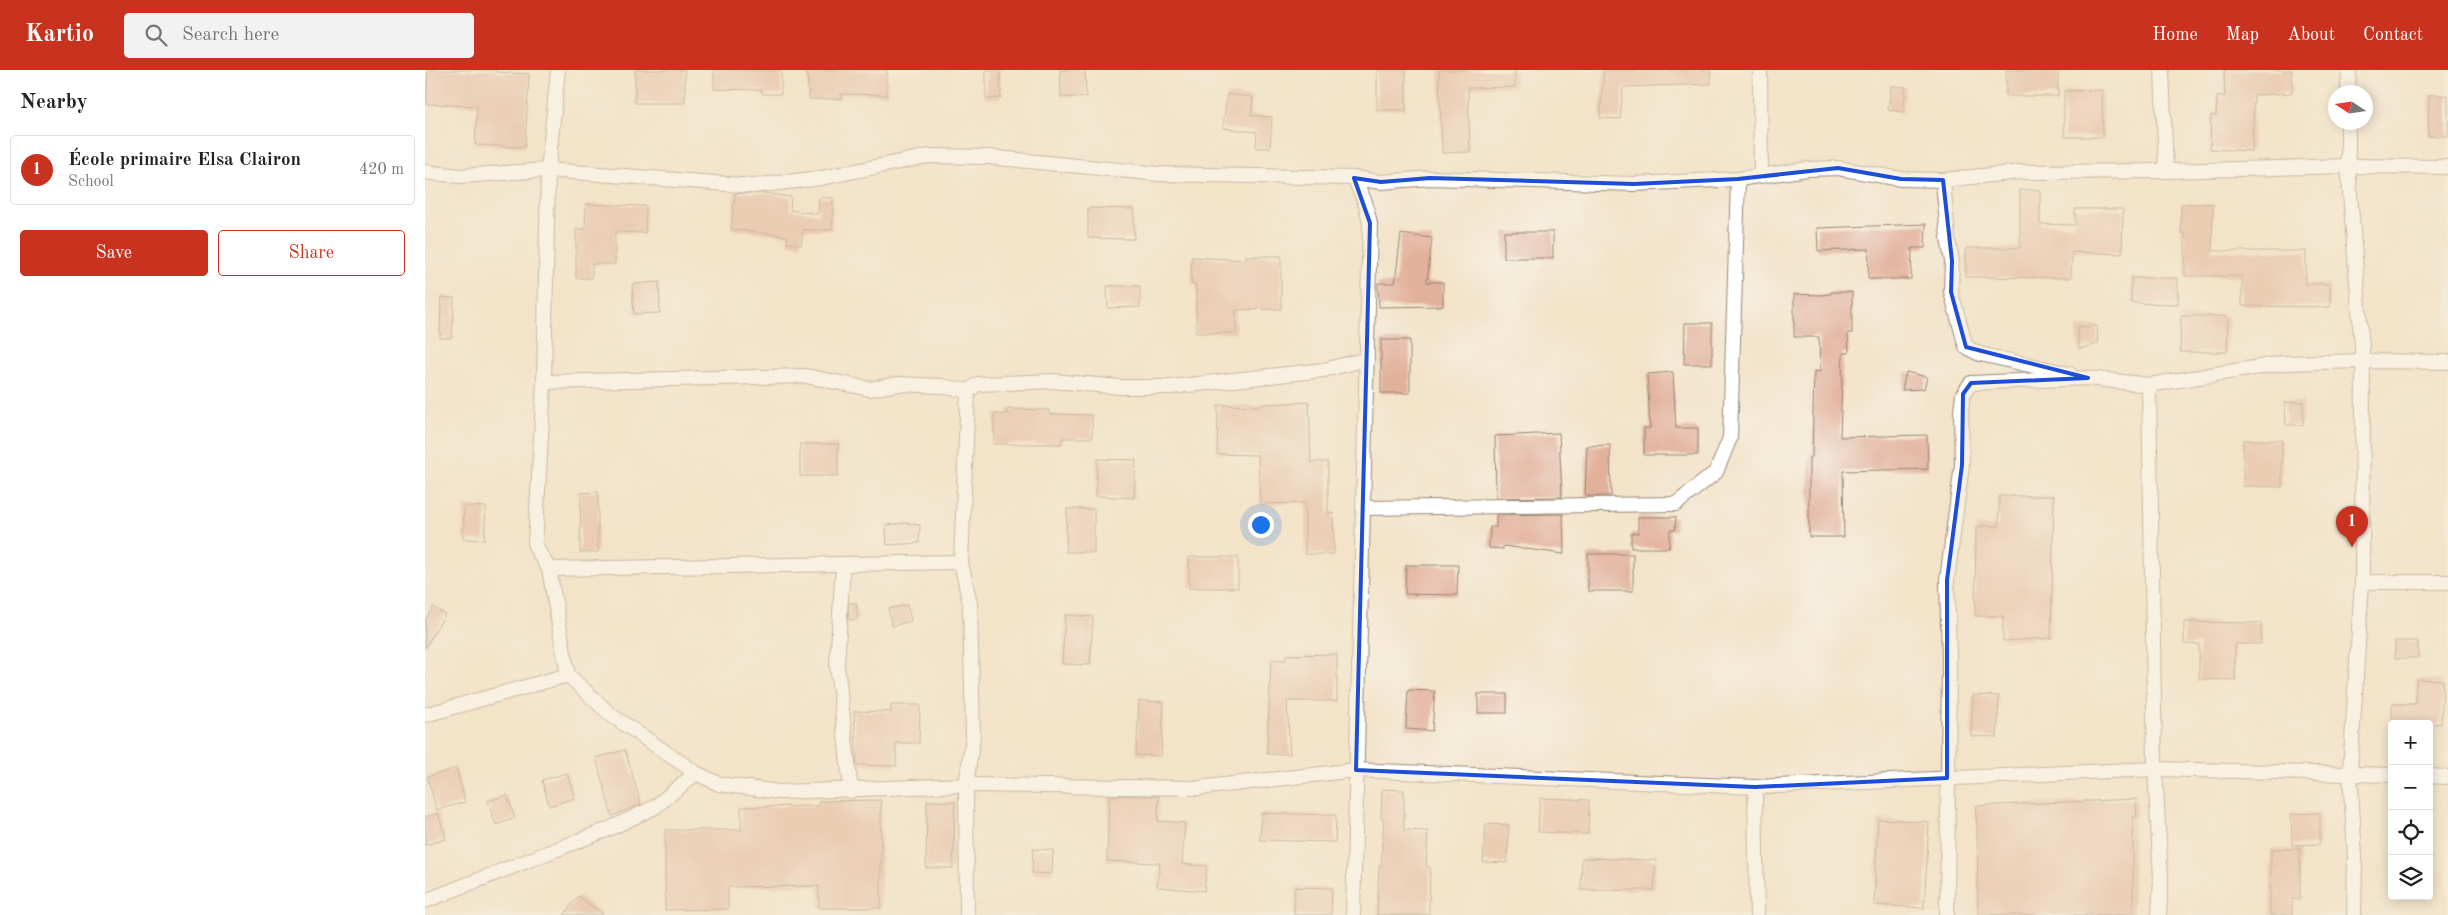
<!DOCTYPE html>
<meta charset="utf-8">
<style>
body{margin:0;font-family:"Old Standard TT",serif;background:#f2f2f2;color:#222}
.controls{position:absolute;right:15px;bottom:15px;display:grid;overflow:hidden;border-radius:5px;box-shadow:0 2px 12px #0003}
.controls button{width:45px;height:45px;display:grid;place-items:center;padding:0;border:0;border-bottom:1px solid #e0e0e0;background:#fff;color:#222;font:25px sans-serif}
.compass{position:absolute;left:1903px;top:15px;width:45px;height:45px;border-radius:50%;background:#fff;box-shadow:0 2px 12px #0003;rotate:282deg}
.you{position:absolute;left:835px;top:454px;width:18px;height:18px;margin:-12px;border:4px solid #fff;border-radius:50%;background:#1a73e8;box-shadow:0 0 0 8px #1a73e833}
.badge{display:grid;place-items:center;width:32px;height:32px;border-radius:50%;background:#c8321e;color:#fff;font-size:16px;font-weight:700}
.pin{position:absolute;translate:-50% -41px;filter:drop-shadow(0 1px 2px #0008)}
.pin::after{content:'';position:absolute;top:26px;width:18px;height:15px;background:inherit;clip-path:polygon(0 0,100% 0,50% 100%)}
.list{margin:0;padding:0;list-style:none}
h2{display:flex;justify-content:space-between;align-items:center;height:65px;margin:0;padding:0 20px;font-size:21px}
h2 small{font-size:16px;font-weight:400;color:#767676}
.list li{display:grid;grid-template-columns:32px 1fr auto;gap:15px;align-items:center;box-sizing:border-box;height:70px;margin:0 10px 10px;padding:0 10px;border:1px solid #e0e0e0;border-radius:5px}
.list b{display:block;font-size:19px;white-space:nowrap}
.list p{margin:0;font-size:16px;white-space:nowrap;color:#767676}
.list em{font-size:16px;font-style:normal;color:#767676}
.actions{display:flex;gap:10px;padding:15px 20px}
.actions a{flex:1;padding:11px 0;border:1px solid #c8321e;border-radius:5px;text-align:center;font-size:18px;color:#c8321e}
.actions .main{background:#c8321e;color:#fff}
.icon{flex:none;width:28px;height:28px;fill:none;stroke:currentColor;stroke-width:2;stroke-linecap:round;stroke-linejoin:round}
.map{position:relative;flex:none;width:2023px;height:845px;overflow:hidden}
header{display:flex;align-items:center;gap:30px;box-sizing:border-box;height:70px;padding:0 25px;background:#c8321e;color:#fff}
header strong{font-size:24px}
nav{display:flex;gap:28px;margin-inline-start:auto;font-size:18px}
.search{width:350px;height:45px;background:#f2f2f2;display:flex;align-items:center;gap:12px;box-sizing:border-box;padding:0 18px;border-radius:5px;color:#767676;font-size:19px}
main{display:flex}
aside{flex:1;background:#fff}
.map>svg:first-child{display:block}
.building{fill:#e2b19c}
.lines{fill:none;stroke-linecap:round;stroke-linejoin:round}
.street-casing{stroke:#978674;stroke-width:16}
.street{stroke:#fff;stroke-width:14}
.marked{fill:none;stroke:#1d4ed8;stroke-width:4;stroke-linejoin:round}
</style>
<header>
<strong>Kartio</strong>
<div class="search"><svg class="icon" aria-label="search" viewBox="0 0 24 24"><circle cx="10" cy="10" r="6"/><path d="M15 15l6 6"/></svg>Search here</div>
<nav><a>Home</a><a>Map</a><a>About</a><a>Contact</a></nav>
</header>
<main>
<aside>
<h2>Nearby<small></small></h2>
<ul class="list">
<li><span class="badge">1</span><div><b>École primaire Elsa Clairon</b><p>School</p></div><em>420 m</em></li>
</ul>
<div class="actions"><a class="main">Save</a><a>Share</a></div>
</aside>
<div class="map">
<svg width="2023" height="845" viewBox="0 0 2023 845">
<rect width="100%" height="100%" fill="#f7f3e8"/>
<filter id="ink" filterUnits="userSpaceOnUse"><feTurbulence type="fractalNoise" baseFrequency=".02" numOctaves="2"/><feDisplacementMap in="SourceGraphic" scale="10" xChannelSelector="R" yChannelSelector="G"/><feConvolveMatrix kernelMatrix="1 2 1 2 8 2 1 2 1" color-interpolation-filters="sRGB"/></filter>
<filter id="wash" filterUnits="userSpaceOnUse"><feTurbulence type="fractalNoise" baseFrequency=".0096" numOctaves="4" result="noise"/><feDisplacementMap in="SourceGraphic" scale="20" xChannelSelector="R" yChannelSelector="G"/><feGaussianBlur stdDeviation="1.12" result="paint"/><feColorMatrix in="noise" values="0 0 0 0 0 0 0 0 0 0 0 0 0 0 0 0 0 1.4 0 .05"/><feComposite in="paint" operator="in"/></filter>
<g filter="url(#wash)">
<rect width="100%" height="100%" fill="#f3e3c9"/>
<g id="blocks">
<!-- building -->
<g class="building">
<path d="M3,0H71V2L104,4L100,77L50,75L52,36L1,34Z"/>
<rect x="210" y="0" width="50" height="33"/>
<path d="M289,0H356V24H337V20L289,19Z"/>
<path d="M392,0H462V25L416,24L417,29H384L382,2Z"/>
<path d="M561,0H575L576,28L561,29Z"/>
<path d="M635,0H660L661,27H636Z"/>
<rect x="952" y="0" width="29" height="40"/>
<path d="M1014,0H1090V17L1043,18L1045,82L1017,83Z"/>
<path d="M1179,0H1285L1286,14L1198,17L1195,49L1175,48Z"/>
<rect x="1581" y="0" width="52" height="26"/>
<path d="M1799,0H1867V23L1829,25L1827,81L1785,79L1786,45L1791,46L1792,27L1800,26Z"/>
<path d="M1466,16L1481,17L1478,42L1463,40Z"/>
<path d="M1677,20L1678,67H1639V21Z"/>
<path d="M802,24L828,27L826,45L847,47L845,78H831L832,62L798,58Z"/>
<path d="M2004,25H2023V66H2003Z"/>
<path d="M1595,120H1615V154L1650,155V139H1698L1697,184L1647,182L1646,208L1541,207V178H1595Z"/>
<path d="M310,123H339L366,127L365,140L393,144L394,128H408L407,160H378L376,175L362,173L363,166L306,159Z"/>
<path d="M161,134L221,136L220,163L190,162V194H167V208H151V159H160Z"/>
<path d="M1756,134H1788L1787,181H1881V214H1905V237L1817,236V206H1760V163H1756Z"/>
<path d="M663,138L709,139V169L663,168Z"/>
<path d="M1501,154L1500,178H1487L1486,209H1443L1444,179L1393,181L1392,158Z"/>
<rect x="1079" y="162" width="49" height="26"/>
<path d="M976,164L1007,168L1002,212H1018V236L954,237L953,213H970Z"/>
<path d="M820,186H856V239L811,240V263H771V215L766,214L767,187L820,190Z"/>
<path d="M1706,208H1753V234L1706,233Z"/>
<path d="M234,212L235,243L209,244L207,214Z"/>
<path d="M682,216H715V237L683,238Z"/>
<path d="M1406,222H1427V263H1423L1424,283H1418L1415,367L1502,365L1503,399L1418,401L1419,467H1384V387H1387L1389,301L1395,302L1394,267H1369V224L1396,225L1406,224Z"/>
<path d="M16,227L29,228L27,268H15Z"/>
<path d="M1756,246H1803L1802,282H1755Z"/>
<path d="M1260,253H1287V294H1259Z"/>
<path d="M1672,256L1673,274L1654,279L1652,257Z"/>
<rect x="956" y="270" width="29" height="53"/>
<path d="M1248,302L1251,358H1273V385H1219V358H1225L1222,304Z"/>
<path d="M1481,302L1502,307L1499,319L1477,320Z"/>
<path d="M884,332L886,392H903V443L908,442L909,484H880V433L835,434L833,385L792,384L793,335L836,336V334Z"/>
<path d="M1860,332H1878V355H1861Z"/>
<path d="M582,339L624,340V344L667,345V368H637V374H569V344H582Z"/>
<path d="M1134,363L1137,427L1071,428L1070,366Z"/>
<path d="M1818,370H1857V417L1818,416Z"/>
<rect x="375" y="374" width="38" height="32"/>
<path d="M1185,375L1186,426H1160L1162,376Z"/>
<path d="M672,389L711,390L709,428L671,426Z"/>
<path d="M173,422V482H155L156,423Z"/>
<path d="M1574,426H1629L1626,568L1578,571V546H1550L1551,456H1574Z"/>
<path d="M39,436L61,437L59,470L38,469Z"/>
<path d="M642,439H669V482H641Z"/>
<path d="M1138,444L1139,484L1078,476V479L1064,478L1065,457H1071V445Z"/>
<path d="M1213,447H1251L1250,460H1245L1244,478H1206V463H1213Z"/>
<path d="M480,453L495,455L494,473L462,475L461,455Z"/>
<rect x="1163" y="484" width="45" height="37"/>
<rect x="764" y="487" width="49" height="31"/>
<path d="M981,495H1033L1032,525L980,524Z"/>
<path d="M424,533H431L433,549L423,550Z"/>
<path d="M482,535L486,551L467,556L463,539Z"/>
<path d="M8,537L20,544L0,578V550Z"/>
<path d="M640,545L668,547L665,595L637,594Z"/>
<path d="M1759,552L1836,553V574H1810V610L1774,609V574H1759Z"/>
<rect x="1970" y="571" width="23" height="17"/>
<path d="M912,584V631H862L865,684H842L846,590H861V585Z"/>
<path d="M1991,609L2018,610L2016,654L1967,652V634H1991Z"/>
<path d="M983,620L1010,621L1007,661L981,659Z"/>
<rect x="1053" y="624" width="29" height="19"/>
<path d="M1548,625L1574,626L1572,667L1546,666Z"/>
<path d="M714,631L739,632L736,686L711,685Z"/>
<path d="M466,635H495L494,673H471V696L432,695L429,641L466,642Z"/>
<path d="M200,680L216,734L187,746L171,688Z"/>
<path d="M31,698L40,732L12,740L2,707Z"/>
<path d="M142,703L150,728L124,736L117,710Z"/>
<path d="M957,719L979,720V760L1003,761L1001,797H1005L1004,845H952L954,796H956L959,749H956Z"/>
<path d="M82,725L90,748L71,755L63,731Z"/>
<path d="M684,726H734L733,751L760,753L757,794L782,796L779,821L732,817L735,793L682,791Z"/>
<path d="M1115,728L1164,730L1163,764L1113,762Z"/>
<path d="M1711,729L1712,747H1708V845H1553L1552,755L1550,736Z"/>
<path d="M456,730V838H394V816L303,817V839L240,840V760H316V737L394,736V731Z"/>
<path d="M502,731L530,732L528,798H501Z"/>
<path d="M13,743L21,769L0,775V747Z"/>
<path d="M836,743L911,745L910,772L835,770Z"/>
<path d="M1895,743V774L1867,775L1866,744Z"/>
<path d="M1453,749L1504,752L1499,838L1449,835Z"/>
<path d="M1061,754L1084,755L1082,793L1058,792Z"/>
<path d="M608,779L628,780L627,804L607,803Z"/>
<path d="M1846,779H1875V829H1867V845H1845Z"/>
<path d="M1157,788L1231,790L1229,820H1156Z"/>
<path d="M870,817L907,818L906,845H869Z"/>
<path d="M153,826L179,845H139Z"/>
</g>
</g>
</g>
<g filter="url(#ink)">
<use href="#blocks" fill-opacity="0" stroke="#978674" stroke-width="1"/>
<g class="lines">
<!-- street casing -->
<g class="street-casing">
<g id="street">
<path d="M133,0L123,100L328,116L396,108L504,86L563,87L734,104L929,108L956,112L1005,108L1209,114L1313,109L1383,99L1413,98L1476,109L1518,110L1595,102L1741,101"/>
<path d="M1335,0L1336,106"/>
<path d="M1737,0L1741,101L1923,96L2023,97"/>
<path d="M1923,22L1924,0"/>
<path d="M1923,52V96L1938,291L1937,512L1925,702L1930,787L1929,845"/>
<path d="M0,102L34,106L123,100L119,312L110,476L124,499L143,605L186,645L271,703L294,714L355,722L541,715L773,718L931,700L1330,717L1730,699L1967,705"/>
<path d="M1518,110L1523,169L1527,191L1526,222L1541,277L1555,284L1645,304"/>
<path d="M119,312L381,306L445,319L473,314L516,316L543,321"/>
<path d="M1724,315L1730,699L1736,809L1734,845"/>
<path d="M938,438L1251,434L1291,402L1305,368L1313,109"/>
<path d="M536,492L545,534L548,667L541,715L542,845"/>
<path d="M418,494L412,595L426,721"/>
<path d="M124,499L536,492L543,321L553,314L628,311L695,317H746L899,300L942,289"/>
<path d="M1937,512H2023"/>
<path d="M0,645L143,605"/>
<path d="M2004,706L2023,707"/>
<path d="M1330,717L1332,845"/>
<path d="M0,831L186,758L230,737L271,703"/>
<path d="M928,845L945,153L940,132L929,108"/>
<path d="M1522,845L1524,588L1522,510L1537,395L1536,341L1538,324L1546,313L1663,308L1724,315L1859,293L1938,291L2023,292"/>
</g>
</g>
<!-- street -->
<use href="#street" class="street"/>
</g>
</g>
<!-- marked area -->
<path d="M0 0H2023V845H0ZM1413,98L1476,109L1518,110L1527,191L1526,222L1541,277L1663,308L1546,313L1538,324L1537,395L1522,510V708L1330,717L931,700L945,153L929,108L956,112L1005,108L1209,114L1313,109Z" fill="#f3e3c9" fill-opacity=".55" fill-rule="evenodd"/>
<path class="marked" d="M1413,98L1476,109L1518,110L1527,191L1526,222L1541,277L1663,308L1546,313L1538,324L1537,395L1522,510V708L1330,717L931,700L945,153L929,108L956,112L1005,108L1209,114L1313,109Z"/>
</svg>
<div class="controls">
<button>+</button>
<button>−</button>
<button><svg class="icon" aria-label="locate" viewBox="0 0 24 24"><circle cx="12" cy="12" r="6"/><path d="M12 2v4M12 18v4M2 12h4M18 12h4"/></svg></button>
<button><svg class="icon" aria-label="layers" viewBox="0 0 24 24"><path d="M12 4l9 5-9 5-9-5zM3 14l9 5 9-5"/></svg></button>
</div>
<svg class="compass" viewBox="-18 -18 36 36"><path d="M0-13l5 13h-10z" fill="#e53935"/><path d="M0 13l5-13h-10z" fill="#767676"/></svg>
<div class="you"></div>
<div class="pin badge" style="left:1927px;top:477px">1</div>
</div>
</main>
